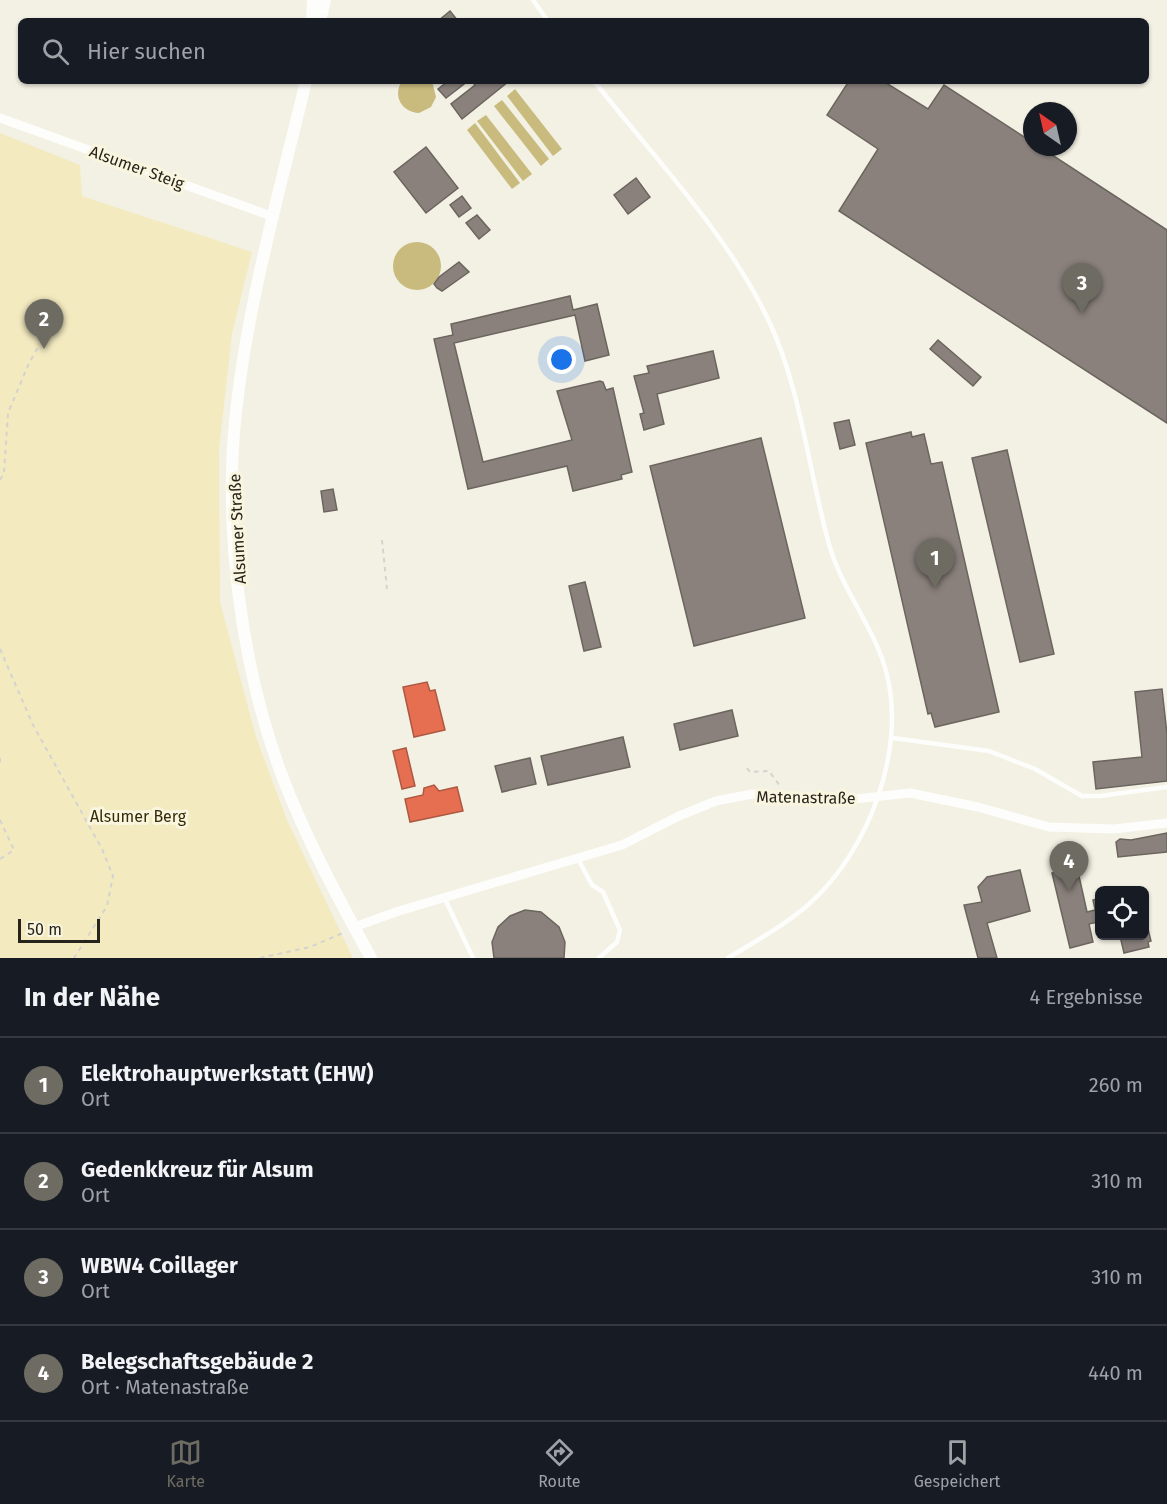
<!DOCTYPE html>
<html lang="de">
<meta charset="utf-8">
<style>
body{margin:0;font-family:"Fira Sans",sans-serif;background:#20242c;color:#f1f3f6}
.controls{position:absolute;right:18px;bottom:18px;display:grid;overflow:hidden;border-radius:9px;box-shadow:0 2px 4px #0004}
.controls button{width:54px;height:54px;display:grid;place-items:center;padding:0;border:0;border-bottom:2px solid #363941;background:#171b24;color:#f1f3f6;font:30px sans-serif}
.compass{position:absolute;left:1023px;top:102px;width:54px;height:54px;border-radius:50%;background:#171b24;box-shadow:0 2px 4px #0004;rotate:326deg}
.scale{position:absolute;left:18px;bottom:15px;width:82px;box-sizing:border-box;padding-left:6px;border:3px solid #26241c;border-top:0;font-size:16px;line-height:21px;white-space:nowrap;color:#26241c;-webkit-text-stroke:4px #f9f5de;paint-order:stroke}
.you{position:absolute;left:562px;top:360px;width:21px;height:21px;margin:-15px;border:4px solid #fff;border-radius:50%;background:#1a73e8;box-shadow:0 0 0 9px #1a73e833}
.badge{display:grid;place-items:center;width:39px;height:39px;border-radius:50%;background:#6e6c62;color:#fff;font-size:20px;font-weight:700}
.pin{position:absolute;translate:-50% -50px;filter:drop-shadow(0 2px 3px #0008)}
.pin::after{content:'';position:absolute;top:32px;width:21px;height:18px;background:inherit;clip-path:polygon(0 0,100% 0,50% 100%)}
.list{margin:0;padding:0;list-style:none}
h2{display:flex;justify-content:space-between;align-items:center;height:78px;margin:0;padding:0 24px;font-size:26px}
h2 small{font-size:20px;font-weight:400;color:#9ea1a6}
.list li{display:grid;grid-template-columns:39px 1fr auto;gap:18px;align-items:center;box-sizing:border-box;height:96px;padding:0 24px;border-top:2px solid #363941}
.list b{display:block;font-size:22px;white-space:nowrap}
.list p{margin:0;font-size:20px;white-space:nowrap;color:#9ea1a6}
.list em{font-size:20px;font-style:normal;color:#9ea1a6}
.icon{flex:none;width:33px;height:33px;fill:none;stroke:currentColor;stroke-width:2;stroke-linecap:round;stroke-linejoin:round}
.map{position:relative;flex:none;width:1167px;height:958px;overflow:hidden}
.search{position:absolute;background:#171b24;box-shadow:0 2px 4px #0004;left:18px;right:18px;top:18px;height:66px;display:flex;align-items:center;gap:15px;box-sizing:border-box;padding:0 21px;border-radius:9px;color:#9ea1a6;font-size:22px}
.sheet{height:462px;background:#171b24}
nav{display:flex;justify-content:space-around;align-items:center;box-sizing:border-box;height:84px;border-top:2px solid #363941;background:#171b24;font-size:16px;color:#9ea1a6}
nav a{display:grid;justify-items:center;gap:3px}
nav .on{color:#6e6c62}
.map>svg:first-child{display:block}
.green{fill:#f3eac0}
.water{fill:#c8bb7d}
.shops{fill:#e76f51;stroke:#ad5841;stroke-width:1.5}
.industry{fill:#8a817c;stroke:#6c655f;stroke-width:1.5}
.lines{fill:none;stroke-linecap:round;stroke-linejoin:round}
.path{stroke:#d4d3d0;stroke-width:2;stroke-dasharray:4.5 4.5;stroke-linecap:butt}
.lane{stroke:#fdfdfb;stroke-width:4.5}
.street{stroke:#fdfdfb;stroke-width:9}
.secondary{stroke:#fdfdfb;stroke-width:12}
.labels{text-anchor:middle;stroke-width:6;stroke-linejoin:round;paint-order:stroke}
.street-label{font-size:16px;fill:#26241c;stroke:#f9f5de}
.park-label{font-size:16px;fill:#342c07;stroke:#f9f5de}
</style>
<div class="map">
<svg width="1167" height="958" viewBox="0 0 1167 958">
<rect width="100%" height="100%" fill="#f3f1e4"/>
<!-- green -->
<path class="green" d="M0,133L80,165L82,196L252,252L232,334L219,449L220,602L256,737L287,820L353,958H0Z"/>
<!-- water -->
<g class="water">
<path d="M402,81H432L436,97L431,107L419,113C402,112 392,96 402,81Z"/>
<path d="M515,89L562,149L553,156L507,96Z"/>
<path d="M502,100L549,159L541,166L494,106Z"/>
<path d="M486,115L532,174L523,181L477,121Z"/>
<path d="M475,123L520,183L512,189L467,130Z"/>
<circle cx="417" cy="266" r="24"/>
</g>
<!-- shops -->
<g class="shops">
<path d="M427,682L430,691L435,690L445,730L414,737L403,687Z"/>
<path d="M406,748L415,786L402,789L393,751Z"/>
<path d="M434,785L439,791L457,787L463,811L410,822L405,799L423,795L424,788Z"/>
</g>
<!-- industry -->
<g class="industry">
<path d="M450,11L458,21H438Z"/>
<path d="M448,81H468L446,98L438,89Z"/>
<path d="M472,81H509L462,119L451,104L475,85Z"/>
<path d="M849,81H883L928,109L944,85L1032,142V147H1040L1167,230V423L839,211L878,149L827,115Z"/>
<path d="M426,147L458,188L426,213L394,172Z"/>
<path d="M636,178L650,197L628,214L614,195Z"/>
<path d="M462,196L471,208L459,217L450,205Z"/>
<path d="M477,215L490,230L479,239L466,223Z"/>
<path d="M459,262L469,272L442,291L437,288L434,284L439,277Z"/>
<path d="M570,296L573,310L597,304L609,355L585,361L575,315L454,343L483,462L572,440L557,391L600,381L603,382L606,390L613,388L632,472L621,475L622,479L573,491L567,466L468,489L434,339L453,335L451,324Z"/>
<path d="M938,340L981,377L973,386L930,349Z"/>
<path d="M713,351L719,378L657,394L664,424L644,430L640,414L644,413L634,376L649,373L647,366Z"/>
<path d="M849,420L855,445L840,449L834,423Z"/>
<path d="M911,432L912,437L924,434L931,464L942,462L999,712L935,727L931,713L928,714L866,443Z"/>
<path d="M761,438L805,618L694,646L650,466Z"/>
<path d="M1007,450L1054,654L1020,662L972,458Z"/>
<path d="M333,489L337,510L324,512L321,491Z"/>
<path d="M585,582L601,647L584,651L569,586Z"/>
<path d="M1162,689L1167,734V781L1096,789L1093,762L1142,757L1135,692Z"/>
<path d="M732,710L738,736L680,750L674,724Z"/>
<path d="M623,737L630,767L548,785L541,756Z"/>
<path d="M530,758L536,784L502,792L495,766Z"/>
<path d="M1167,833V852L1118,857L1116,842L1120,839L1131,840Z"/>
<path d="M1077,867L1087,912L1095,910L1098,922L1089,924L1093,942L1070,948L1052,873Z"/>
<path d="M1020,870L1030,911L987,923L997,958H978L964,905L982,902L978,887L987,877Z"/>
<path d="M1100,898V918H1097L1093,900Z"/>
<path d="M525,910L541,912L559,927L565,942L564,958H494L492,942L498,927L510,916Z"/>
<path d="M1147,925L1151,941L1148,942L1149,947L1124,953L1120,936H1144V926Z"/>
</g>
<g class="lines">
<!-- path -->
<g class="path">
<path d="M0,480L4,473L8,413L29,363L40,344"/>
<path d="M382,540L387,589"/>
<path d="M0,649L33,725L102,849L113,876L107,906L74,958"/>
<path d="M0,758V767"/>
<path d="M747,768L750,772L769,771L780,786"/>
<path d="M0,820L14,850L0,859"/>
<path d="M260,958L310,947L345,932"/>
</g>
<!-- lane -->
<g class="lane">
<path d="M533,0L548,21"/>
<path d="M594,81C652,155 726,232 767,317C801,387 808,469 829,544C842,591 876,629 887,675C906,752 868,852 809,904C785,925 756,941 728,958"/>
<path d="M893,738L989,751L1035,769L1082,796H1100L1167,787"/>
<path d="M578,859L592,885L603,892L620,930L617,942L599,958"/>
<path d="M444,897L473,958"/>
</g>
<!-- street -->
<g class="street">
<path d="M0,118L274,217"/>
<path d="M354,927L399,911L622,845L679,816L716,801L752,794L846,800L910,793L978,807L1049,827L1114,829L1167,823"/>
</g>
<!-- secondary -->
<g class="secondary">
<path d="M312,21L313,0"/>
<path d="M320,21L325,0"/>
<path d="M306,81C280,190 248,301 236,412C223,527 241,665 281,773C305,837 338,898 371,958"/>
</g>
</g>
<g class="labels">
<!-- street labels -->
<g class="street-label">
<text transform="translate(137 167) rotate(20)" y="6">Alsumer Steig</text>
<text transform="translate(237 529) rotate(-93)" y="6">Alsumer Straße</text>
<text transform="translate(806 797) rotate(1)" y="6">Matenastraße</text>
</g>
<!-- park labels -->
<g class="park-label">
<text x="138" y="822">Alsumer Berg</text>
</g>
</g>
</svg>
<div class="controls">
<button><svg class="icon" aria-label="locate" viewBox="0 0 24 24"><circle cx="12" cy="12" r="6"/><path d="M12 2v4M12 18v4M2 12h4M18 12h4"/></svg></button>
</div>
<svg class="compass" viewBox="-18 -18 36 36"><path d="M0-13l5 13h-10z" fill="#e53935"/><path d="M0 13l5-13h-10z" fill="#9ea1a6"/></svg>
<div class="scale">50 m</div>
<div class="you"></div>
<div class="pin badge" style="left:935px;top:588px">1</div>
<div class="pin badge" style="left:44px;top:349px">2</div>
<div class="pin badge" style="left:1082px;top:313px">3</div>
<div class="pin badge" style="left:1069px;top:891px">4</div>
<div class="search"><svg class="icon" aria-label="search" viewBox="0 0 24 24"><circle cx="10" cy="10" r="6"/><path d="M15 15l6 6"/></svg>Hier suchen</div>
</div>
<section class="sheet">
<h2>In der Nähe<small>4 Ergebnisse</small></h2>
<ul class="list">
<li><span class="badge">1</span><div><b>Elektrohauptwerkstatt (EHW)</b><p>Ort</p></div><em>260 m</em></li>
<li><span class="badge">2</span><div><b>Gedenkkreuz für Alsum</b><p>Ort</p></div><em>310 m</em></li>
<li><span class="badge">3</span><div><b>WBW4 Coillager</b><p>Ort</p></div><em>310 m</em></li>
<li><span class="badge">4</span><div><b>Belegschaftsgebäude 2</b><p>Ort · Matenastraße</p></div><em>440 m</em></li>
</ul>
</section>
<nav>
<a class="on"><svg class="icon" aria-label="map" viewBox="0 0 24 24"><path d="M3 6l6-2 6 2 6-2v14l-6 2-6-2-6 2zM9 4v14M15 6v14"/></svg>Karte</a>
<a><svg class="icon" aria-label="directions" viewBox="0 0 24 24"><path d="M12 3l9 9-9 9-9-9zM9 14v-3h6M13 9l2 2-2 2"/></svg>Route</a>
<a><svg class="icon" aria-label="saved" viewBox="0 0 24 24"><path d="M7 4h10v16l-5-4-5 4z"/></svg>Gespeichert</a>
</nav>
